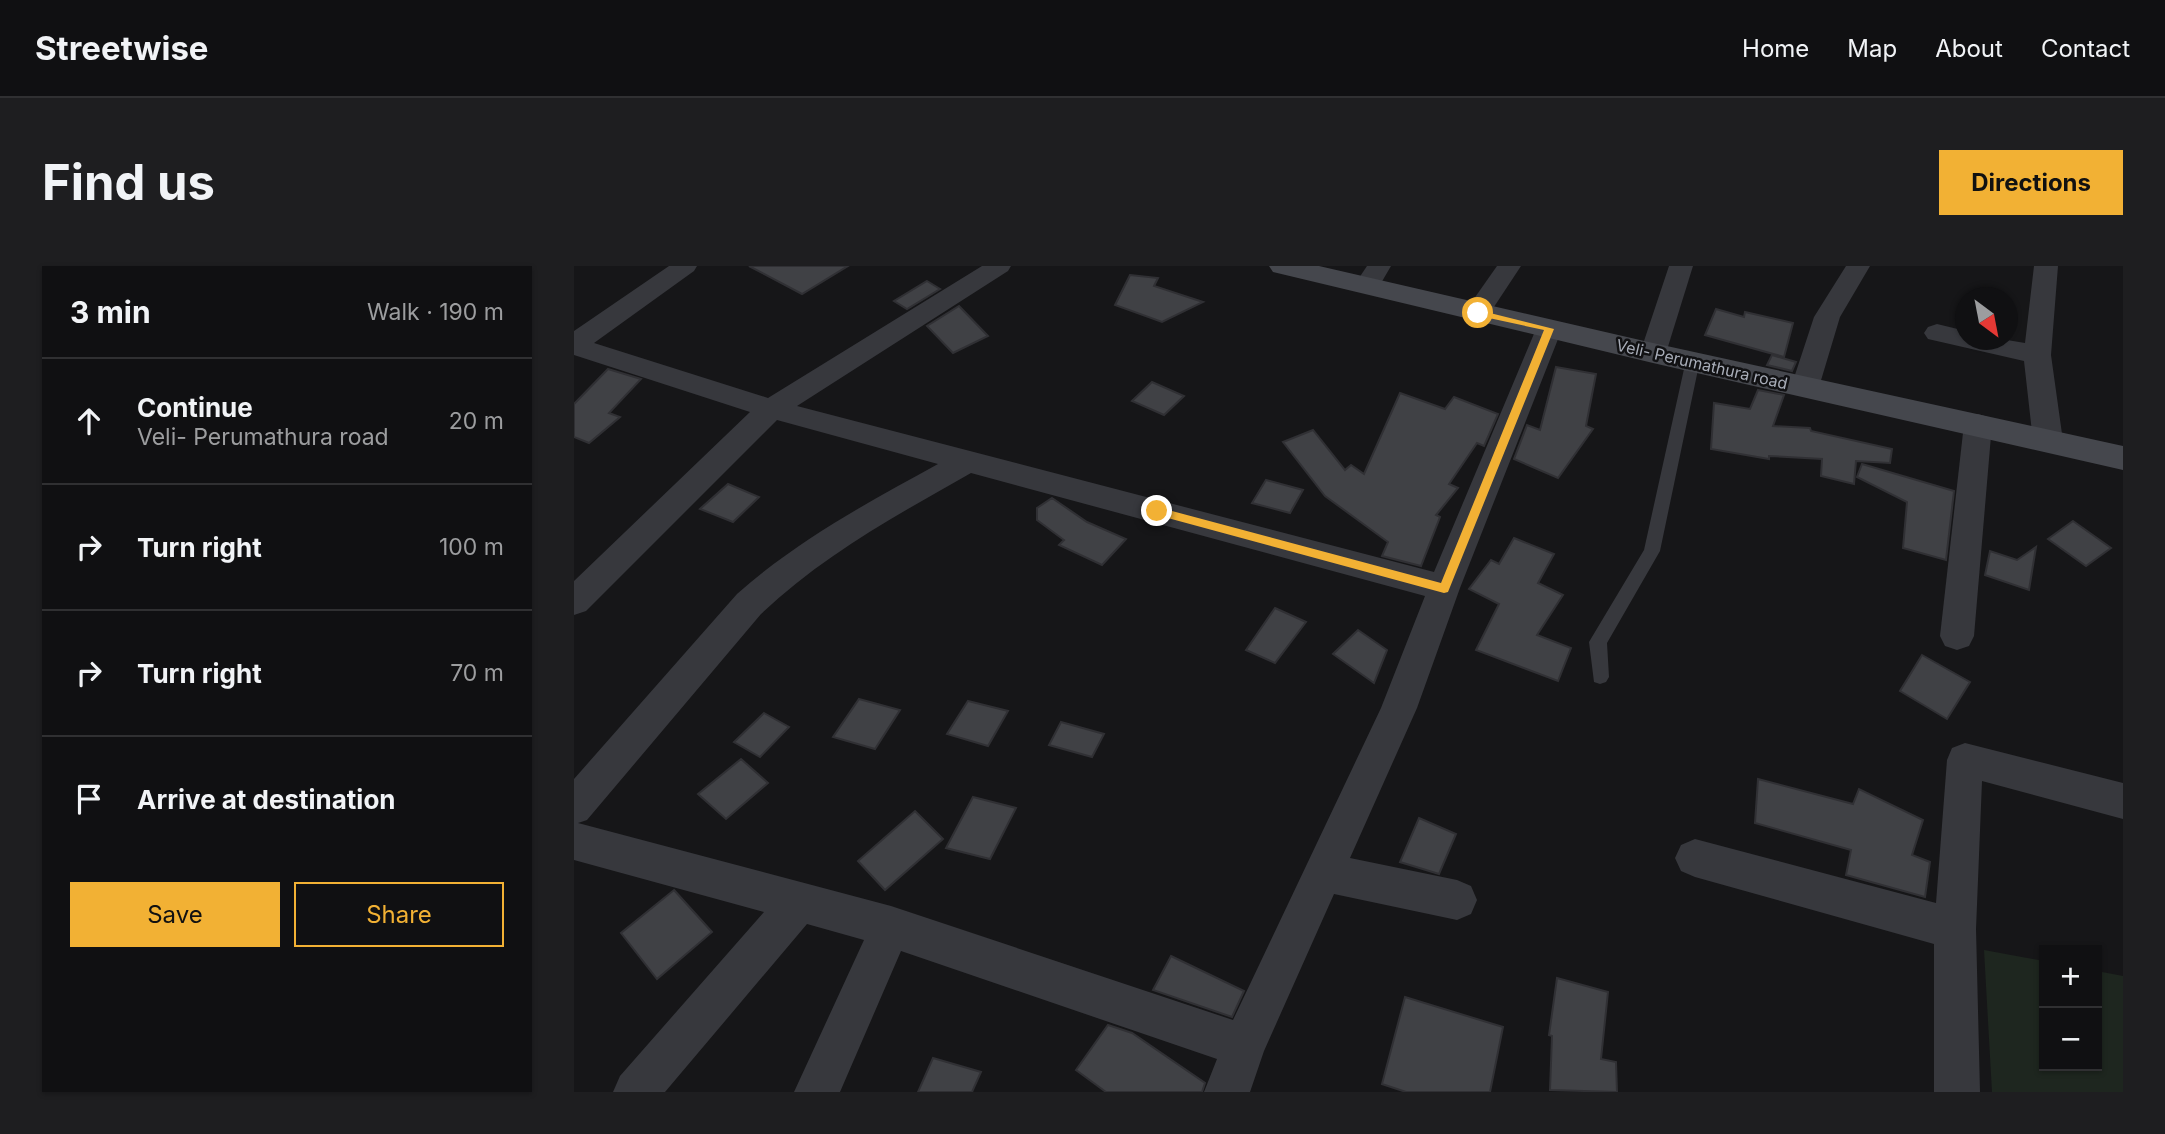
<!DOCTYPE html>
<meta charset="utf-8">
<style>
body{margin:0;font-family:Inter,sans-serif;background:#1e1e20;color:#f1f3f6}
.controls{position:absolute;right:21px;bottom:21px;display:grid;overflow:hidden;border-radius:0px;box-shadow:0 2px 5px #0004}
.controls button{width:63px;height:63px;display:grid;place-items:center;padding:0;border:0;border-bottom:2px solid #303032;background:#101012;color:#f1f3f6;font:35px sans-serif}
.compass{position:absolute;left:1381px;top:21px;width:63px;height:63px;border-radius:50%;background:#101012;box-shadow:0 2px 5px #0004;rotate:148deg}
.stop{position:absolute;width:21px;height:21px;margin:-16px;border:5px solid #f2b134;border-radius:50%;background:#fff}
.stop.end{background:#f2b134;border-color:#fff;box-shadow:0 2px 7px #0008}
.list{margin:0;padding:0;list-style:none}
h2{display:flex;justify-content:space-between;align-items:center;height:91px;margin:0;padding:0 28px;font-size:30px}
h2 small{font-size:23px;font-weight:400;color:#9c9d9f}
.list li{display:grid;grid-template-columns:46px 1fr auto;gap:21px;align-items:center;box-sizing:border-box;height:126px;padding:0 28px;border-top:2px solid #303032}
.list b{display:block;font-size:26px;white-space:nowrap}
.list p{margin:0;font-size:23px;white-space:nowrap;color:#9c9d9f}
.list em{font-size:23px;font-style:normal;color:#9c9d9f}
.actions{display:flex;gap:14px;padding:21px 28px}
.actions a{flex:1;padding:16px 0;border:2px solid #f2b134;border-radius:0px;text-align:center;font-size:24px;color:#f2b134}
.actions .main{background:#f2b134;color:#111}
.icon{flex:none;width:38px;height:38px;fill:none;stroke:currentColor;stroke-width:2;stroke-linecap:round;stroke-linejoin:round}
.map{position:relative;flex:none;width:1549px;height:826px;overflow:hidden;border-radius:0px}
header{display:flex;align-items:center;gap:42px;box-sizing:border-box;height:98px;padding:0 35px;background:#101012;border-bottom:2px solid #303032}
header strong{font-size:33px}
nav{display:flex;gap:38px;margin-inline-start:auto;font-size:24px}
.intro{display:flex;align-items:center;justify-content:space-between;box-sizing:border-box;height:168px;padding:0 42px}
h1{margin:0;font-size:49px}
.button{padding:18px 32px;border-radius:0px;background:#f2b134;color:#111;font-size:24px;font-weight:700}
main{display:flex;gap:42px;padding:0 42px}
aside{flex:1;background:#101012;border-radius:0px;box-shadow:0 2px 5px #0004}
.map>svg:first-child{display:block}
.green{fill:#1e261f}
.building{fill:#404145;stroke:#303034;stroke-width:2}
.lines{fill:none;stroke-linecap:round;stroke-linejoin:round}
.lane{fill:#37383d;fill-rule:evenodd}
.street{fill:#37383d;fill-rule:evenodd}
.secondary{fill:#45474d;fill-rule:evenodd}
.route{fill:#f2b134}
.labels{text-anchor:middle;stroke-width:5;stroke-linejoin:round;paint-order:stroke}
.far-street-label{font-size:16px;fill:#a8adb8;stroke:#111113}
</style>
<header>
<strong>Streetwise</strong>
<nav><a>Home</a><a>Map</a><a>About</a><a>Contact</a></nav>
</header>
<div class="intro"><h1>Find us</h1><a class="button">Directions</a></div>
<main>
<aside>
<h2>3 min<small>Walk · 190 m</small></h2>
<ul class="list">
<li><svg class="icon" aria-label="ahead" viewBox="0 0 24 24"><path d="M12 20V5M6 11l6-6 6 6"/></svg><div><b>Continue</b><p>Veli- Perumathura road</p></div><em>20 m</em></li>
<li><svg class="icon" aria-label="right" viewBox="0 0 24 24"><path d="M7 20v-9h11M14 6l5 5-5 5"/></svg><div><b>Turn right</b></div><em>100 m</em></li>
<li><svg class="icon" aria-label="right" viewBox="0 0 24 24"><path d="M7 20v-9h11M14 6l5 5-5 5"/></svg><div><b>Turn right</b></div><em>70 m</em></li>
<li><svg class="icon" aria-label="arrive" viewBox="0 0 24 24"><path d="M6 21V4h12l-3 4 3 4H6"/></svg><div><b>Arrive at destination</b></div></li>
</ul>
<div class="actions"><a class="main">Save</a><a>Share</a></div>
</aside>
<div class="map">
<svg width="1549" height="826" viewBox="0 0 1549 826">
<rect width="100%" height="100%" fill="#161618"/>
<!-- green -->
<path class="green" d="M1410,684L1470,695V800H1523V705L1549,710V826H1418Z"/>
<!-- building -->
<g class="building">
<path d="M175,0H274L228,28Z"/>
<path d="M556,9L584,12L580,20L629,36L588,56L541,39Z"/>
<path d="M353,15L366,23L333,43L320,35Z"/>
<path d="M385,40L414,70L379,87L353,60Z"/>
<path d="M1142,43L1170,51L1171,46L1219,57L1210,91L1131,69Z"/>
<path d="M1198,89L1222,96L1218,105L1193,99Z"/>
<path d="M982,101L1022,108L1012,160L1019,163L984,212L940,193L953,159L966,164Z"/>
<path d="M34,103L67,113L35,147L46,151L15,177L0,171V138Z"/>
<path d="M578,116L610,130L590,149L558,135Z"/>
<path d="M1184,124L1210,129L1199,160L1236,162L1237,165L1318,183L1316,197L1282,195L1280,218L1247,210L1248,193L1195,190V193L1137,183L1140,137L1176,143Z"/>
<path d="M826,127L871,143L880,131L924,148L910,180L903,177L875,218L884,222L862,249L866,251L847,300L808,290L814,276L751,230L709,176L739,164L771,204L777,199L790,208Z"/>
<path d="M1288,198L1380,225L1372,294L1329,282L1333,236L1283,211Z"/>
<path d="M692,214L729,224L716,247L678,237Z"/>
<path d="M154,218L185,231L159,256L126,243Z"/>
<path d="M478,232L513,256L552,273L528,299L485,279L490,274L463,254V242Z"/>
<path d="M1499,255L1537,282L1512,300L1474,273Z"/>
<path d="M940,272L980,288L964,317L989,329L963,369L997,382L984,415L902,384L925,338L895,323L917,294L925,298Z"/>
<path d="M1462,281L1455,324L1411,309L1416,285L1443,294Z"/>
<path d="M701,342L732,356L701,397L672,384Z"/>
<path d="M784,364L813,384L800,417L759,388Z"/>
<path d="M1348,389L1396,416L1373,453L1326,425Z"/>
<path d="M285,433L326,444L301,483L259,471Z"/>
<path d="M394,435L434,445L414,480L373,468Z"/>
<path d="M190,447L215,461L186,491L160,476Z"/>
<path d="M487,456L530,468L518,491L475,479Z"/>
<path d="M167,493L194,517L152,553L124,528Z"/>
<path d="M1184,513L1279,538L1285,523L1349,554L1338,589L1356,596L1351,631L1272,609L1277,584L1181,557Z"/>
<path d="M399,531L442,542L416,593L372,582Z"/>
<path d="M341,545L369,573L311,624L284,595Z"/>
<path d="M845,552L882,568L865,608L826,596Z"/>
<path d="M100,624L138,666L83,713L47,667Z"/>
<path d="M597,690L670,725L658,751L579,724Z"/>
<path d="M983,712L1034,726L1027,793L1042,796L1043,826L976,824L978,770L975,769Z"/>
<path d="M831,731L929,761L916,826H832L808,818Z"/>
<path d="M534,759L558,767L631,817L628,826H532L502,804Z"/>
<path d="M359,792L407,806L398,826H344Z"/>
</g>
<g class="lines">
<!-- lane -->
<path class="lane" d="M1119,89L1126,94L1086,285L1033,377L1035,411L1032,416L1026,418L1020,416L1015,376L1070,284L1112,94Z"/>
<!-- street -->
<g class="street">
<path d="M95,0H123L120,5L20,77L194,132L408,0H437L434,5L223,140L860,306L962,63L966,57L975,54L984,57L988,63L886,322L843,442L776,592L883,614L897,620L903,634L897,648L883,654L760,628L690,785L676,826H630L643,793L327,685L266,826H220L290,674L233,658L91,826H39L46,810L190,646L0,594V513L163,328C224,274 293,237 364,198L203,154L12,345L0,349V315L176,146L0,89V65ZM397,207L851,330L807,442L659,754L317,640L4,557L13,554L187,348C249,289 323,249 397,207Z"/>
<path d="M793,0H817L803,24L794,26L785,24L781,18Z"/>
<path d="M923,0H947L912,53L903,55L894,53L890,47Z"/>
<path d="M1095,0H1119L1092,87L1089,93L1079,96L1069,93L1066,87Z"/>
<path d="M1272,0H1296L1266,51L1245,121L1241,128L1231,130L1221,128L1217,121L1240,51Z"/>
<path d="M1460,0H1484L1477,89L1489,175L1484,182L1474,185L1464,182L1459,175L1450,95L1354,73L1350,67L1354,61L1363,58L1392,65V74H1433L1451,77Z"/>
<path d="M1404,148L1414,151L1418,158L1400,370L1395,380L1383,384L1371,380L1366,370L1390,158L1394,151Z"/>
<path d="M1391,477L1549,517V553L1408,515L1402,663L1406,826H1360V678L1121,611L1107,605L1101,592L1107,579L1121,573L1362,637L1373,494L1378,482Z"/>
</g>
<!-- secondary -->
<path class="secondary" d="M695,0H745L1079,77L1549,180V204L1079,97L699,6Z"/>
</g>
<!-- route -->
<path class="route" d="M904,44L980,63L874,326L870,327L579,248L578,245L583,241L867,317L970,64L901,49Z"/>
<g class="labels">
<!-- far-street labels -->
<g class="far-street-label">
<text transform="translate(1128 98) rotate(13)" y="6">Veli- Perumathura road</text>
</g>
</g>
</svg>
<div class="controls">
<button>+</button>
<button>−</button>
</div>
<svg class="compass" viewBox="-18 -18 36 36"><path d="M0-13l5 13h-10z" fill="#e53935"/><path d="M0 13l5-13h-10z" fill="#9c9d9f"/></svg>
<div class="stop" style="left:904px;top:47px"></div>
<div class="stop end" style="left:583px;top:245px"></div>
</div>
</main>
